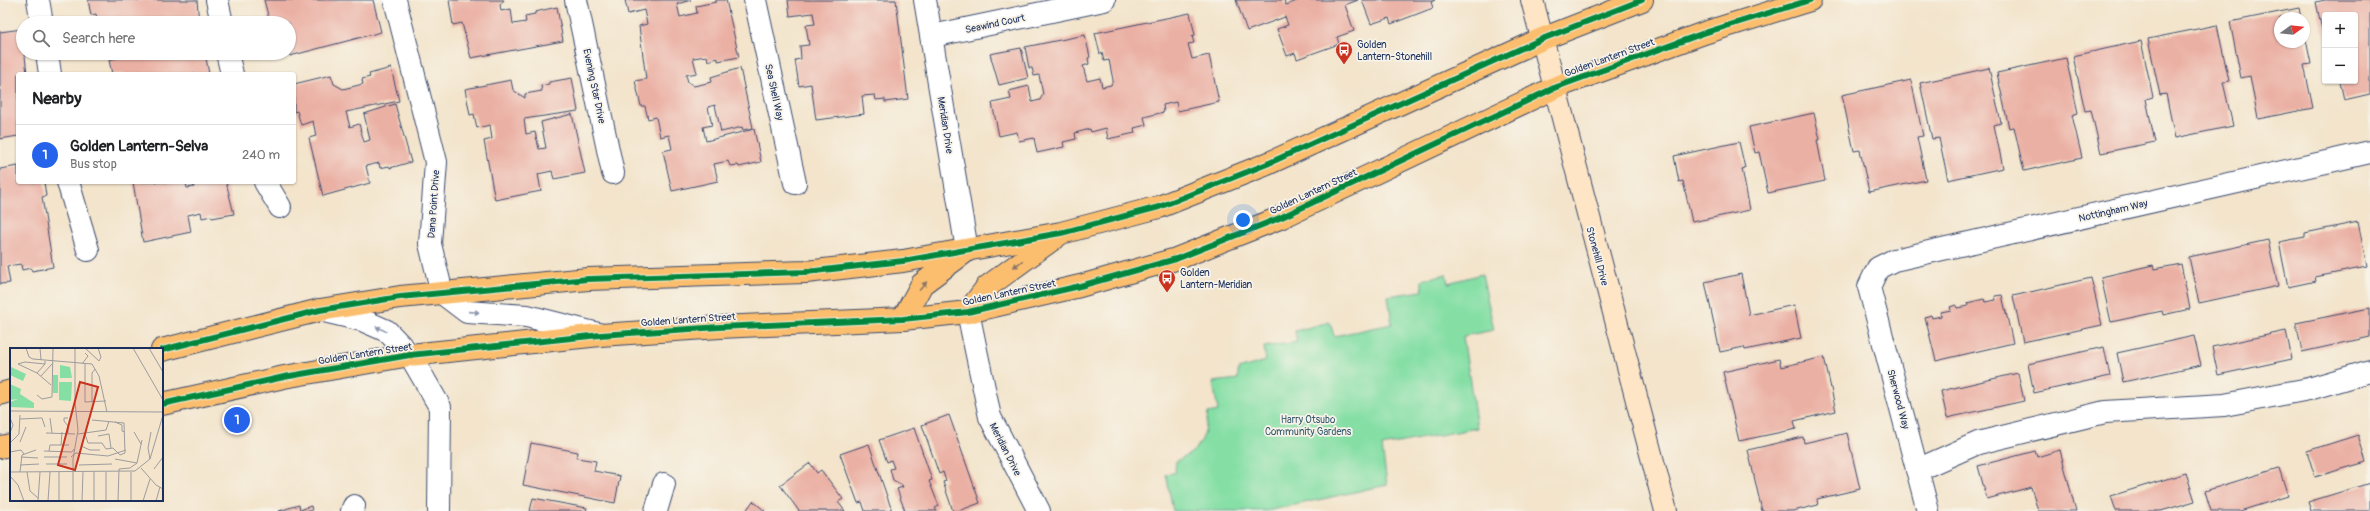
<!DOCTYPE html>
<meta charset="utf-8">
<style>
body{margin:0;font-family:Pangolin,sans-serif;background:#f6f6f6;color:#202124}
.controls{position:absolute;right:12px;top:12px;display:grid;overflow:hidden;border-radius:4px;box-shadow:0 1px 3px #0004}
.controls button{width:36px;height:36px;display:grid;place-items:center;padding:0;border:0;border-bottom:1px solid #e0e0e0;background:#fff;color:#202124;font:20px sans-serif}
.compass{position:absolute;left:2274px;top:12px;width:36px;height:36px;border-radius:50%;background:#fff;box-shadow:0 1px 3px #0004;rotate:75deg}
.you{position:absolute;left:1243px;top:220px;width:14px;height:14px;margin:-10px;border:3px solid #fff;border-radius:50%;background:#1a73e8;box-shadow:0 0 0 6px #1a73e833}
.badge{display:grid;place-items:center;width:26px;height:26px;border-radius:50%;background:#2563eb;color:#fff;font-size:13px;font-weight:700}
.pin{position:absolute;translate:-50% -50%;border:2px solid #fff;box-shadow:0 1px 4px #0006}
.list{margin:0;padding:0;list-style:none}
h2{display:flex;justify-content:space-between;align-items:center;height:52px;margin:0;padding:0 16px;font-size:17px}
h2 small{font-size:13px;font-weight:400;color:#757577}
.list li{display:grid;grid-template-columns:26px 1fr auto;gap:12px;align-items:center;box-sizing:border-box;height:60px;padding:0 16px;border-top:1px solid #e0e0e0}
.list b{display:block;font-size:15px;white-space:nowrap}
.list p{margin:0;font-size:13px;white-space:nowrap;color:#757577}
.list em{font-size:13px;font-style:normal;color:#757577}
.icon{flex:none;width:22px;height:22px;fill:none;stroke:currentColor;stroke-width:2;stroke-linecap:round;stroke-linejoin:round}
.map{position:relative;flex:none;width:2370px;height:511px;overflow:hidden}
.search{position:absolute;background:#fff;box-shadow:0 1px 3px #0004;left:16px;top:16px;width:280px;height:44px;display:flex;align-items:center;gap:10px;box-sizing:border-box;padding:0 14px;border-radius:22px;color:#757577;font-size:15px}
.panel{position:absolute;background:#fff;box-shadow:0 1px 3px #0004;left:16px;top:72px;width:280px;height:112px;border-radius:4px}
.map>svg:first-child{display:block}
.green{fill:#85dfa5;stroke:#508782}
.building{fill:#ebb0a4}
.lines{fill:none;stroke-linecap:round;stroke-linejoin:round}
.minor-casing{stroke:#3b4a6e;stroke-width:24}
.secondary-casing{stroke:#3b4a6e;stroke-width:24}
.primary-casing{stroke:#3b4a6e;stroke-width:24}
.minor{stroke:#fff;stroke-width:22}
.secondary{stroke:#fde5c5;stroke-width:22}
.primary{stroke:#fbbe6e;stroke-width:22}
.cycleway-casing{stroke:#f7f3e8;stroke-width:8}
.cycleway{stroke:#00873e;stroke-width:6}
.oneway{fill:#8b7666}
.oneway2{fill:#8d97ae}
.labels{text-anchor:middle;stroke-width:3.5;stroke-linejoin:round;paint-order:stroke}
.street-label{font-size:10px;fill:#1b2f5e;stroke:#f7f3e8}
.poi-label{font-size:10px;fill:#1b2f5e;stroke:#f7f3e8;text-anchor:start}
.park-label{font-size:10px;fill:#365b70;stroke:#f7f3e8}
.inset-road{fill:none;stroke:#9d9c9f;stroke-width:1}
.view{fill:#c8321e;fill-opacity:0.15;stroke:#c8321e;stroke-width:2}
.inset-edge{fill:none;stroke:#1b2f5e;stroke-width:2}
</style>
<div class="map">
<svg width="2370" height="511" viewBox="0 0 2370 511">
<rect width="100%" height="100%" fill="#f7f3e8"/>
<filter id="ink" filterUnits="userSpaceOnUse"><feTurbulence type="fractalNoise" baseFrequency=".025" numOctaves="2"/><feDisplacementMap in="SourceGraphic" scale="8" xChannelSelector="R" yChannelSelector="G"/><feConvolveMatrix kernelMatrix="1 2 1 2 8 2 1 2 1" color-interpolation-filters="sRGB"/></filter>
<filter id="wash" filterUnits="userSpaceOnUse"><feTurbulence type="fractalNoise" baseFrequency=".012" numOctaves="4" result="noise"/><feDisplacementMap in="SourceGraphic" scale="16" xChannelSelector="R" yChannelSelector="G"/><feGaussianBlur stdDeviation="0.9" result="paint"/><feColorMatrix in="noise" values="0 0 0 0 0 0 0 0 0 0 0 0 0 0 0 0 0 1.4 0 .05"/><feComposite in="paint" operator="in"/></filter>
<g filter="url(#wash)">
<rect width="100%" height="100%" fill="#f3e4cb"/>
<!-- green -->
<path class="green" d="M1446,274L1448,283L1482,274L1494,330L1463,336L1477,428L1382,446L1387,485L1267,511H1173L1166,474L1175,473L1176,461C1201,451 1205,438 1208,413L1218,411L1213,382L1238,379V369L1266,361L1264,347L1297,342L1295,331L1330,322L1334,336L1392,324L1388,296L1422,291V280Z"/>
<g id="blocks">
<!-- building -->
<g class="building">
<path d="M88,0H197L199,23H98L96,14L91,15Z"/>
<path d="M264,0H373L381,32L290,56L289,23H270Z"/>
<path d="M449,0H504L500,5L501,11L511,9L513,24L526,22L525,16L535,14V12L557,7L563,41L471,58L462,23L453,25Z"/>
<path d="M625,0H691L677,4L680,17L697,13L696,6L716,2V0H726L739,57L718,61V58L708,61L707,56L693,58L697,73L686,75L688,82L694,86L712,82L711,77L740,68L753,128L743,130L742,127L721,132L715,105L708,107L712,125L703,127L706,141L754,129L761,162L739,167L738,165L730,166L728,161L714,164L718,181L672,191L663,151L672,149L669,135L660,137L656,117L648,119L645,106H641L635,81L646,79L639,26L647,24L644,10L628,14Z"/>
<path d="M788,0H896L908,99L885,102V99L876,100L875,95L862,96L864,114L816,120L811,84L799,86L795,60L801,59L800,46L809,45L806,25L815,24L813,13L790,16Z"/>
<path d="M1236,0H1284L1286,5L1300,0H1358L1345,5L1354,31L1337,37L1339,44L1297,59L1295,53L1287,56L1277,29L1288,25L1285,17L1247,31Z"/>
<path d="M1362,0H1435L1431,2L1433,8L1391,24L1389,18L1371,24Z"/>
<path d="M2325,0H2370V94L2344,100L2340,81H2355V15H2325L2324,39L2316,2Z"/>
<path d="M2299,8L2301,18H2280V42H2304L2305,35L2311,64L2304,65L2313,108L2258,119L2250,76L2241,78L2230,22Z"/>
<path d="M1190,13L1195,35L1192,36L1194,43L1188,44L1192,59L1209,55L1219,102L1178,111L1176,102L1163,105L1164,112L1144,117L1146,125L1134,128L1135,133L1108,139L1106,128L1091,132L1090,129L1075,133L1076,139L1063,142L1064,147L1037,153L1034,138L1019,141L1017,132L999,136L992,103L1011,99L1009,91L1029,86L1032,102L1040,100L1043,94L1039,75L1034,76L1032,68H1029L1025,47L1085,35L1090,57L1088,58L1089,64L1083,66L1087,81L1100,78L1102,87L1111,85L1113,80L1109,60L1104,61L1102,53L1100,54L1095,33Z"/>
<path d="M2217,25L2229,81L2223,82L2233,126L2175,138L2166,94L2160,95L2148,39Z"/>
<path d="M22,29L27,74H18V136L0,139V32Z"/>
<path d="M2141,41L2153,97L2146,99L2155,142L2101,153L2091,110L2085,111L2073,56Z"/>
<path d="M1021,48L1028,78L999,85L990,54Z"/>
<path d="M120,53H205L209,74H112L109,60L121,57Z"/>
<path d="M2066,58L2078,113L2072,115L2082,158L2024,171L2014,127L2009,128L1997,73Z"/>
<path d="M391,68L399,101L346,112L350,127L359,124L364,142L370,140L364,114L395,104L411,162L390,168L389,166L380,168L379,163L366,166L370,183L323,196L309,138L316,136L313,121L301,125L297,111L294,112V84L331,75L334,84L343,89L363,84L362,79L370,77L369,74Z"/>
<path d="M1989,68L2001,123L1994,125L2003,168L1948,180L1939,138L1932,139L1920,83Z"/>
<path d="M572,78L578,111L524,119L526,134L535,132L539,149L546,148L541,122L572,114L585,173L554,179L552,171L538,174L541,191L495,200L484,141L492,139L490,125L477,128L474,114L470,115L465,89L511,80L513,90L525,98V94L542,91L541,86L549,84V82Z"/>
<path d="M1911,80L1923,136L1917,137L1926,180L1869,192L1860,150L1854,151L1842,95Z"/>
<path d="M1814,113L1820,140H1817L1825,181L1768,193L1759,152L1755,153L1749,127Z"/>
<path d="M1739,142L1745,168L1742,169L1750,210L1692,222L1683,181L1679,182L1674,156Z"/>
<path d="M18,166V182H44L46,196L42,197L53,267L32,271L31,268L22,270L21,264L7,266L10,283L0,284V169Z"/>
<path d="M133,182H186L187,188L194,187L193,182H226L234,214L212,218L211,216L202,218L201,212L188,215L191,232L143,242Z"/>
<path d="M2358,222L2367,267L2315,277L2316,281L2288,287L2279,242L2305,237V233Z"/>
<path d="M2268,240L2278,286L2199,303L2189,257Z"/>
<path d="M2181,264L2190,309L2163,315L2162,311L2111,322L2101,277L2153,265L2155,269Z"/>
<path d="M1741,274L1749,315L1794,305L1801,338L1745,350L1744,347L1720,352L1705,282Z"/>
<path d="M2091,278L2102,325L2023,342L2013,296Z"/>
<path d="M2002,295L2013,343L1936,361L1925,317L1931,315L1932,318L1941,316V312L1951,310L1950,307L1956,305L1957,308L1968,306L1967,303L1984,299L1985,302L1996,300L1995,296Z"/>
<path d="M2370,308V337L2302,352L2296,323Z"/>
<path d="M2286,331L2292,359L2218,375L2212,347Z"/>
<path d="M2194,336L2201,365L2123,382L2117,353Z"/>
<path d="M2104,347L2110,376L2034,393L2028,364Z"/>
<path d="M1824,357L1836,411L1794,421L1796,429L1739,441L1723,372L1779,359L1781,367Z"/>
<path d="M2018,373L2024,401L1947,418L1941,391Z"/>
<path d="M949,415L980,503L958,511H953L943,482L946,481L943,472L939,474L922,425Z"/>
<path d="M914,428L932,480L929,481L939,506L935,508L937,511H905L897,489L903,487L902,485L893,480L890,469L894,468L891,460L887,462L879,440Z"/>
<path d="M1847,433L1860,489L1817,499L1818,505L1793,511H1762L1748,450L1803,437L1804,443Z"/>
<path d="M2358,435L2366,462L2315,477L2307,451Z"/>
<path d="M531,443L578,452L577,458L596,461L594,471L620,476L615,503L523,485Z"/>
<path d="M869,444L891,508V511H865L862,502L858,503L840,454Z"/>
<path d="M2060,450L2076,511H2038L2031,487L1987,499L1978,466L2035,451L2037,457Z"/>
<path d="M810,463L817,473L821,470L843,499L838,502L845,511H799L780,485Z"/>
<path d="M2279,468L2288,496L2240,511H2211L2205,491Z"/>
<path d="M2186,473L2195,501L2161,511H2116L2111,496Z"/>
<path d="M2370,483V511H2311L2308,502Z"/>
<path d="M533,498L587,508L586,511H530Z"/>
<path d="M753,501L765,511H746Z"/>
<path d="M299,505L300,510L311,506L312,511H279Z"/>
</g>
</g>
</g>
<g filter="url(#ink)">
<use href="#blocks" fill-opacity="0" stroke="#3b4a6e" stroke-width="1"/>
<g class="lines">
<!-- minor casing -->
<g class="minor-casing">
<g id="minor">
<path d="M38,0L42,23"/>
<path d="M217,0L222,23"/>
<path d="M395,0L436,162L430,244L442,293L467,312L527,316L598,334"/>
<path d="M576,0L613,173"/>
<path d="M755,0L795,183"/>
<path d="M925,0L967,250"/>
<path d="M932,36L1104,0"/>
<path d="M47,53L50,74"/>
<path d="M227,53L232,74"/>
<path d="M68,182L88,250"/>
<path d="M265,182L280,207"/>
<path d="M320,310L362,320L387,331L410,355L440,407L439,511"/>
<path d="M968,312L990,417L1039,511"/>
<path d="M1917,470L1978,443L2105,412L2224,405L2309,389L2370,371"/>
<path d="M352,511L354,506"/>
<path d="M656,511L664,484"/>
<path d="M1928,511L1869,287L1878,268L1894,260L2370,152"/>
</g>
</g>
<!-- secondary casing -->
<g class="secondary-casing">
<path id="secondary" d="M1532,0L1666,511"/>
</g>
<!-- primary casing -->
<g class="primary-casing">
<g id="primary">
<path d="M968,312L987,287L1057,236"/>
<path d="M903,319L922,284L965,252"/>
<path d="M162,350L320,310L400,297L588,279L806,272L903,261L1061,233L1159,207L1267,164L1542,39L1642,0"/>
<path d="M0,394L11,391"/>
<path d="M162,404L284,377L410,355L600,335L720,327L903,319L968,312L1080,286L1176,259L1282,217L1554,88L1704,33L1810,0"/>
<path d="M0,447L11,445"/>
</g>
</g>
<!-- minor -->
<use href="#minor" class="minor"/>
<!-- secondary -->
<use href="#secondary" class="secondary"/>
<!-- primary -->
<use href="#primary" class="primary"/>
<!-- cycleway casing -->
<g class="cycleway-casing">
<g id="cycleway">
<path d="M162,350L320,310L400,297L588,279L806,272L903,261L1061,233L1159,207L1267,164L1542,39L1642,0"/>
<path d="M162,404L284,377L410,355L600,335L720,327L903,319L968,312L1080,286L1176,259L1282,217L1554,88L1704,33L1810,0"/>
</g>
</g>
<!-- cycleway -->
<use href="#cycleway" class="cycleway"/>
</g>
<!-- one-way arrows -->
<defs><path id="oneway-solid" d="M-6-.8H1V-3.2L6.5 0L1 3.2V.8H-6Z"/></defs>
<g class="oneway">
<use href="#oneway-solid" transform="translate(1018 264) rotate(144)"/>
<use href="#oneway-solid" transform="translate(923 286) rotate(-50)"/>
</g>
<g class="oneway2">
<use href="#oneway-solid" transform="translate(474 312) rotate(4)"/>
<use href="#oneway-solid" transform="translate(381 329) rotate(-154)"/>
</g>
</g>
<!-- icons -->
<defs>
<g id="bus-pin" transform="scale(0.9)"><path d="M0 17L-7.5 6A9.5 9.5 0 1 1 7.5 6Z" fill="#c8321e" stroke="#f7f3e8"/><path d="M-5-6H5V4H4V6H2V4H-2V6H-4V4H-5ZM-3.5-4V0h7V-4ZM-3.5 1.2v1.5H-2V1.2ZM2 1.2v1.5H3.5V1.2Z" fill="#fff"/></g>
</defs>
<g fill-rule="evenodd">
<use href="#bus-pin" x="1344" y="50"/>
<use href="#bus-pin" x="1167" y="278"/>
</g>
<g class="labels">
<!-- street labels -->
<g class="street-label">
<text transform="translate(995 23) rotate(-12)" y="4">Seawind Court</text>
<text transform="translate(1609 57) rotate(-20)" y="4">Golden Lantern Street</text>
<text transform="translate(595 86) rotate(78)" y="4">Evening Star Drive</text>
<text transform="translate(775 92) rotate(78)" y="4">Sea Shell Way</text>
<text transform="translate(946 125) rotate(81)" y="4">Meridian Drive</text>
<text transform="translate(1313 191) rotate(-25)" y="4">Golden Lantern Street</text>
<text transform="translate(433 204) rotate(-86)" y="4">Dana Point Drive</text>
<text transform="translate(2113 210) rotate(-13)" y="4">Nottingham Way</text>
<text transform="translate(1598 256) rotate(75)" y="4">Stonehill Drive</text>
<text transform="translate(1009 292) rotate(-12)" y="4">Golden Lantern Street</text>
<text transform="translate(688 319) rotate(-4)" y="4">Golden Lantern Street</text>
<text transform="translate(365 353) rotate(-9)" y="4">Golden Lantern Street</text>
<text transform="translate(1899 399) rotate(75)" y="4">Sherwood Way</text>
<text transform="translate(1006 449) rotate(63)" y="4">Meridian Drive</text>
</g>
<!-- poi labels -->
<g class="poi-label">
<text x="1357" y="48">Golden<tspan x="1357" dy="12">Lantern-Stonehill</tspan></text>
<text x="1180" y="276">Golden<tspan x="1180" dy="12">Lantern-Meridian</tspan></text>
</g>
<!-- park labels -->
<g class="park-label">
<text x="1308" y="423">Harry Otsubo<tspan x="1308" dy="12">Community Gardens</tspan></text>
</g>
</g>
<!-- overview -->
<g transform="translate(10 348)">
<rect width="153" height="153" fill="#f3e4cb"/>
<path d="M50,17L60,19L62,30H50ZM1,19L16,26L13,33L0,27ZM43,27H48V45H43ZM49,34H62L61,53L49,52ZM0,36L11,41L10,46L24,55V60L0,59V54L8,51L0,52Z" fill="#85dfa5"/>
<path class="inset-road" d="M16,0L19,9L23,11L82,16L89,28L97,64M30,0L31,12M75,0L89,13L91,9L88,0M123,0L153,52M139,0L153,24M35,16L15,14L8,16L27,25L35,16V13M72,16L78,8L75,5M75,16V54L96,53M27,25L41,37M31,28L42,16M27,47L32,51L42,49L43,0M82,54V25L85,21M0,63L153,64M0,70L3,77L0,85M40,70L42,85M10,71L32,70L35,79M105,74L112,77V83L115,84M124,84L131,96M36,85L65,86M58,85V78L54,73V70H58M68,86L96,82L99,73M75,86L78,95H92L96,101L103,100L110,107L115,105L114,75L82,72M88,88L99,86L101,100M10,94L16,79M0,95L9,86L10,67M51,97L52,84M71,98L80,102H90M34,103L62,104L64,101M39,103L40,97H59M0,104L11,102L14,106M11,109L28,110M34,109H57M61,109L66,105L98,108L116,102M105,111L127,115M140,111L138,100L141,84M36,116H57M10,117L29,116M69,117L102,116M131,120L146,137L153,141M144,121L153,109M0,124L125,123L140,111L153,67M10,124L12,107L26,102M17,124L20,143L28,150M49,124V153M121,124V153M0,128L8,137L14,153M28,153L30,124M38,153L40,124M63,153V111L68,82L65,54V0M72,153L73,124M84,153V124M96,153V124M108,153L109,121L120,120L127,115L132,92M133,153L140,131M146,153L150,139"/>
<path class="view" d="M70,34L88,39L65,122L48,117Z"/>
<rect width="153" height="153" class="inset-edge"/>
</g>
</svg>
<div class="controls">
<button>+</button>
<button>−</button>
</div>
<svg class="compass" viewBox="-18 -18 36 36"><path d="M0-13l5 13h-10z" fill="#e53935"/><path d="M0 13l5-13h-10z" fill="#757577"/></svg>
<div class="you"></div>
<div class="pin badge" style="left:237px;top:420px">1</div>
<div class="search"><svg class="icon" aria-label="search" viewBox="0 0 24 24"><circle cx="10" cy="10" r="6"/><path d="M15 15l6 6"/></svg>Search here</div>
<section class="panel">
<h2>Nearby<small></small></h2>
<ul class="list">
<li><span class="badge">1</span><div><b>Golden Lantern-Selva</b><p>Bus stop</p></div><em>240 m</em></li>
</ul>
</section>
</div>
